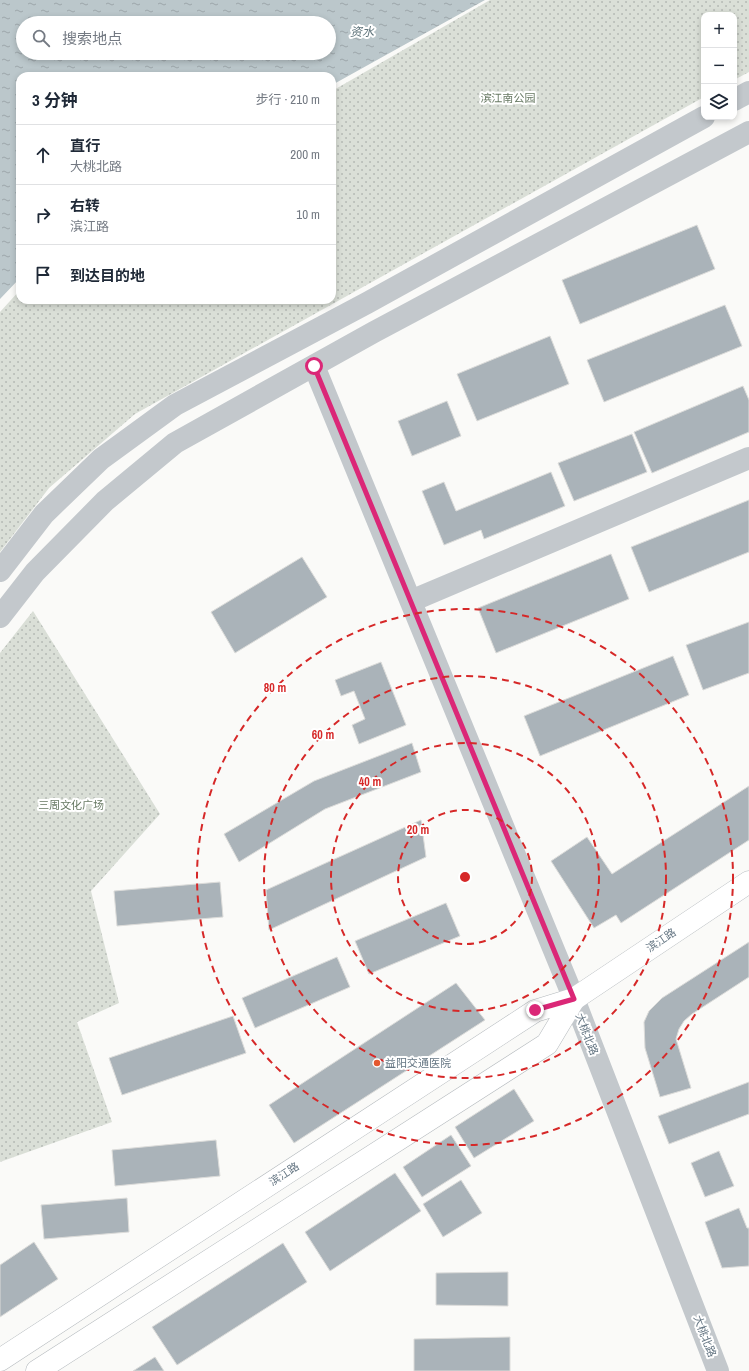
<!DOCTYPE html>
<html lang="zh">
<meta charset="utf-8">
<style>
body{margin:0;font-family:"Archivo Narrow","Noto Sans SC",sans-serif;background:#f2f2f3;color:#1f2937}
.controls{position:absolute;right:12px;top:12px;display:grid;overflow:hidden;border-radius:8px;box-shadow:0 2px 6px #0003}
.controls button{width:36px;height:36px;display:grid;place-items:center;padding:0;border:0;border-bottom:1px solid #e0e1e3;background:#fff;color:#1f2937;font:20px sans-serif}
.stop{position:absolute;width:12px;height:12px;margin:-9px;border:3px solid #db2777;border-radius:50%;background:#fff}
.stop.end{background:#db2777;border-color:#fff;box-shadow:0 1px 4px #0008}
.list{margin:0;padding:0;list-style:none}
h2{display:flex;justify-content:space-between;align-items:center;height:52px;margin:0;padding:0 16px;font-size:17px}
h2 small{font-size:13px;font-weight:400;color:#747a83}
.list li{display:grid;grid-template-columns:26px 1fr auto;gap:12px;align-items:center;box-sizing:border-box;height:60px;padding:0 16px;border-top:1px solid #e0e1e3}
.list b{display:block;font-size:15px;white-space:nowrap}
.list p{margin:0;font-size:13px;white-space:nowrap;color:#747a83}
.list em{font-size:13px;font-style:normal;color:#747a83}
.icon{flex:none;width:22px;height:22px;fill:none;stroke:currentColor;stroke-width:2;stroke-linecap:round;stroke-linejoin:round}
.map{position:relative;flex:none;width:749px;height:1371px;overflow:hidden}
.search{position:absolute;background:#fff;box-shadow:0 2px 6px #0003;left:16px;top:16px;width:320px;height:44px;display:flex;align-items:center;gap:10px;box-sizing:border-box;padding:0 14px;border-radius:22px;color:#747a83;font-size:15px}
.panel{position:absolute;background:#fff;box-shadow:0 2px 6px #0003;left:16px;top:72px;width:320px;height:232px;border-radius:12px}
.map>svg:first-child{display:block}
.park{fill:url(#park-dots)}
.water{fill:url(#water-ripples);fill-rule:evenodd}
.building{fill:#aab3b9;stroke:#dcdcda}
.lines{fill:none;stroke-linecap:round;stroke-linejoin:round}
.major-casing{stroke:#b5babe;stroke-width:23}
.minor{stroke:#c3c8cc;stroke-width:22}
.major{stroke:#fff;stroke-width:22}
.route{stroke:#db2777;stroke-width:5}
.ring{fill:none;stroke:#d62828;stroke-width:2;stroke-dasharray:7 5}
.poi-dot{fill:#e4572e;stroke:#fff;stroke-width:1.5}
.labels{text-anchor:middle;stroke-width:4;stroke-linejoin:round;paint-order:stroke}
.park-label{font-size:11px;fill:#687a64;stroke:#fff}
.street-label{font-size:11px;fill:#657683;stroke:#fff}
.poi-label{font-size:11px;fill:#657683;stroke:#fff;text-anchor:start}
.water-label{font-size:12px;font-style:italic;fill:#60757c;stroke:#fff}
.centre{fill:#d62828;stroke:#fff;stroke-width:2}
.ring-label{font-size:12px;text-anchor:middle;font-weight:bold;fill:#d62828;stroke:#fff;stroke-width:4;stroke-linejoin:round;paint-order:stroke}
</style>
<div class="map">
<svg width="749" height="1371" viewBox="0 0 749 1371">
<defs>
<pattern id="park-dots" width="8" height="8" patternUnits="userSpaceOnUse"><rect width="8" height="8" fill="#dadfd7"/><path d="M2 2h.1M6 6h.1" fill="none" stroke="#b4b9b4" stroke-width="1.8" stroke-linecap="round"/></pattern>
<pattern id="water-ripples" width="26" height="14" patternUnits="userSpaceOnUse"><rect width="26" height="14" fill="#bbc7cb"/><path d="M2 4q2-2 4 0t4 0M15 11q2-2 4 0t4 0" fill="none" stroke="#9ca6aa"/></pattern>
</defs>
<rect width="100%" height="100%" fill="#fafaf8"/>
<!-- park -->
<g class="park">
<path d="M490,0H749V72L734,80V15H704V97L135,414L49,488L0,552V312L20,290V300H332V91Z"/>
<path d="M33,611L160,814L91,891L119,1003L77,1022L112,1122L0,1162V653Z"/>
</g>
<!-- water -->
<path class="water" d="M0,0H485L332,85V76H20V278L0,299ZM23,23H329V53H23Z"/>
<!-- building -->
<g class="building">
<path d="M697,225L715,269L580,324L562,280Z"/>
<path d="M725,305L742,346L604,402L587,360Z"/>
<path d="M550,336L569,384L477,421L457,374Z"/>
<path d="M743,386L749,400V432L652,473L634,432Z"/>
<path d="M447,401L461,436L412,456L398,421Z"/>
<path d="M632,434L647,472L574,501L558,463Z"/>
<path d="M551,472L565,506L484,539L481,530L444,545L422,491L444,482L456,511Z"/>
<path d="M749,500V552L649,592L631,547Z"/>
<path d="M611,554L629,599L496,653L478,608Z"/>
<path d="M302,557L327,597L235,653L211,612Z"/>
<path d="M749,622V673L703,690L686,645Z"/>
<path d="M673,656L689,695L540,756L524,716Z"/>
<path d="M381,662L406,725L359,744L352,725L365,719L354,691L341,696L335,680Z"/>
<path d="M412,743L421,772L325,809L239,862L224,834L314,781Z"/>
<path d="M749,786V840L621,923L616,915L594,928L551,861L587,837L612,874Z"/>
<path d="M421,820L426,857L269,930L266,890Z"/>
<path d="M220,882L223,917L117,926L114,891Z"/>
<path d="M446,903L460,936L369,974L355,941Z"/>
<path d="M749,942V977L692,1014L684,1021L679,1029L676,1039L691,1088L660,1097L645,1048L644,1022L649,1011L662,998Z"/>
<path d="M337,957L350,987L255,1028L242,998Z"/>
<path d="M456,983L485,1020L294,1143L269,1105Z"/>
<path d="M233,1016L246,1053L122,1095L109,1058Z"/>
<path d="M749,1082V1114L669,1144L658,1116Z"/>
<path d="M514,1089L534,1121L474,1158L455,1127Z"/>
<path d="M451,1135L471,1166L422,1197L403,1167Z"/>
<path d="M216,1140L220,1176L115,1186L112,1150Z"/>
<path d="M719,1151L734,1186L705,1197L691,1163Z"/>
<path d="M395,1173L421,1211L330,1271L305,1232Z"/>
<path d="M461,1180L482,1213L443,1237L423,1204Z"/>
<path d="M127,1198L129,1232L44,1239L41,1205Z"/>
<path d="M739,1208L747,1228H749V1266L722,1268L705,1222Z"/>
<path d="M34,1242L58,1279L0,1317V1265Z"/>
<path d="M283,1243L307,1282L177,1365L152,1327Z"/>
<path d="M508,1272V1306L436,1305V1273Z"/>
<path d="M510,1337V1371H414V1339Z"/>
<path d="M155,1357L164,1371H133Z"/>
</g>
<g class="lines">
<!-- major casing -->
<g class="major-casing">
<g id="major">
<path d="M574,999L749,882"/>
<path d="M0,1360L535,1011L574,999L547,1044L37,1371"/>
</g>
</g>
<!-- minor -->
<g class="minor">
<path d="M734,100L749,92"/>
<path d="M314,366L574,999L718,1371"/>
<path d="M0,571L44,514L101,459L175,405L367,303L704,117"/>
<path d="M411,601L749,458"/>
<path d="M0,617L35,572L105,501L175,443L374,332L749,132"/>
</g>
<!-- major -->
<use href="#major" class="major"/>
</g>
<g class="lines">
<!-- route -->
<path class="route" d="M314,366L574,999L535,1010"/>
</g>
<!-- distance rings -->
<g class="ring">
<circle cx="465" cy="877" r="67"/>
<circle cx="465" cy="877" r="134"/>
<circle cx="465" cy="877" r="201"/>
<circle cx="465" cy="877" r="268"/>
</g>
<!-- markers -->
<circle class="poi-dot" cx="377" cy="1063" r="4"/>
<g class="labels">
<!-- park labels -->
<g class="park-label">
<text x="508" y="102">滨江南公园</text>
<text x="71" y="809">三周文化广场</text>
</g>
<!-- street labels -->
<g class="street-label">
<text transform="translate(661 940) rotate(-34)" y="4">滨江路</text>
<text transform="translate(587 1034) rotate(69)" y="4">大桃北路</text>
<text transform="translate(284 1174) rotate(-33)" y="4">滨江路</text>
<text transform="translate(705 1336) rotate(69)" y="4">大桃北路</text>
</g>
<!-- poi labels -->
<g class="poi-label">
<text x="385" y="1067">益阳交通医院</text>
</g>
<!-- water labels -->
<g class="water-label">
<text x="362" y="36">资水</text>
</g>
</g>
<circle cx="465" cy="877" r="6" class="centre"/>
<g class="ring-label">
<text x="275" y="692">80 m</text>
<text x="323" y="739">60 m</text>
<text x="370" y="786">40 m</text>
<text x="418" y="834">20 m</text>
</g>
</svg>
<div class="controls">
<button>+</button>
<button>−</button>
<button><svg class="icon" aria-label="layers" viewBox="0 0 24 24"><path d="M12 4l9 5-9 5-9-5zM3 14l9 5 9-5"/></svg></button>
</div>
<div class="stop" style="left:314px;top:366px"></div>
<div class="stop end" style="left:535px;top:1010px"></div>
<div class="search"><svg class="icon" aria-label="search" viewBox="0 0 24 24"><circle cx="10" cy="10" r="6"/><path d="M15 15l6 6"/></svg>搜索地点</div>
<section class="panel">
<h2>3 分钟<small>步行 · 210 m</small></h2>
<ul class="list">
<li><svg class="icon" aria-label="ahead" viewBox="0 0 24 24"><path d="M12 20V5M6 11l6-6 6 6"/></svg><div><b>直行</b><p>大桃北路</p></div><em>200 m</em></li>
<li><svg class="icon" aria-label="right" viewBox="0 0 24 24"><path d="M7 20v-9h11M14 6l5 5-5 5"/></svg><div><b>右转</b><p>滨江路</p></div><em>10 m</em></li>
<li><svg class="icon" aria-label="arrive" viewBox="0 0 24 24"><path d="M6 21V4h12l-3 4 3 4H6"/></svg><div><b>到达目的地</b></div></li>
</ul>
</section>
</div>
